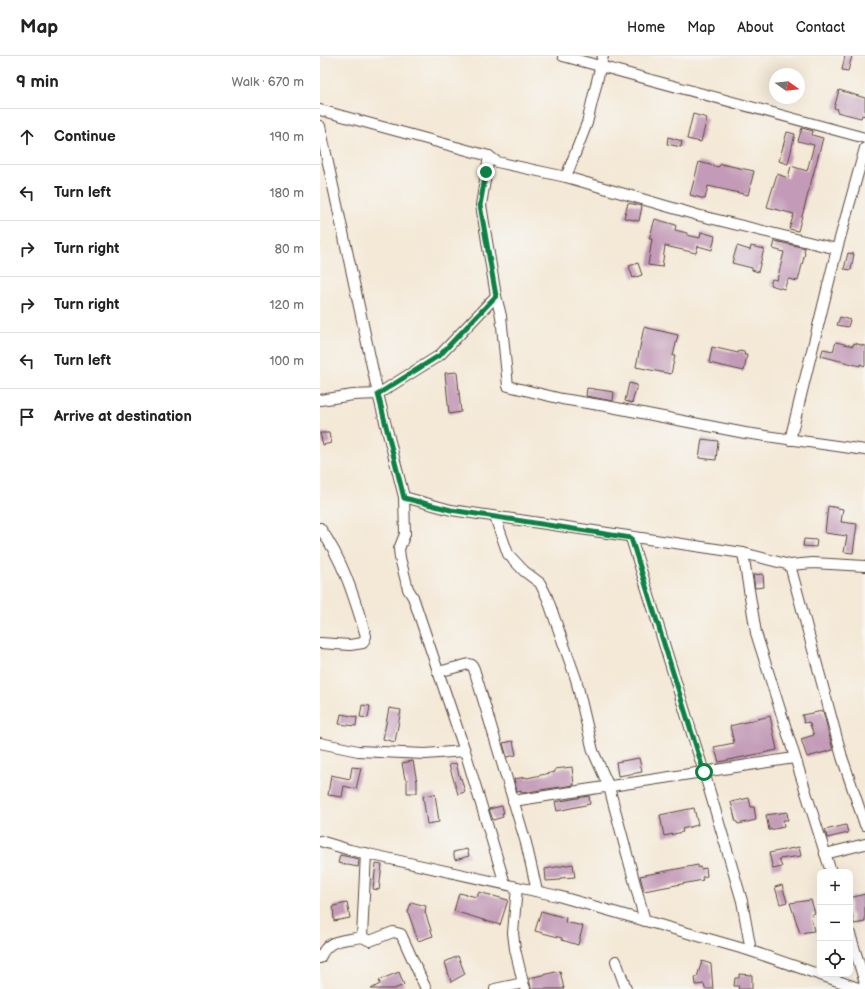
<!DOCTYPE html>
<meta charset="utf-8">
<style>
body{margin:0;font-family:"Balsamiq Sans",sans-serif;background:#f6f6f6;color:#222}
.controls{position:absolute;right:12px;bottom:12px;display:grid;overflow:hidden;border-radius:8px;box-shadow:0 4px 16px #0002}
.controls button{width:36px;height:36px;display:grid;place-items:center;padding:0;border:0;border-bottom:1px solid #e0e0e0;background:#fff;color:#222;font:20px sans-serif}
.compass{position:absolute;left:449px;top:12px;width:36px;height:36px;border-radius:50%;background:#fff;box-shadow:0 4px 16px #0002;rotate:104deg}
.stop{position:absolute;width:12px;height:12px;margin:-9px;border:3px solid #0b8043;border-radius:50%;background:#fff}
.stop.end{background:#0b8043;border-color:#fff;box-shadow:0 1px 4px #0008}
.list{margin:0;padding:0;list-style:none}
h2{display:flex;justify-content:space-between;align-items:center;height:52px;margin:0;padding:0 16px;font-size:17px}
h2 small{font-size:13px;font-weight:400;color:#767676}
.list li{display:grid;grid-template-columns:26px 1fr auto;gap:12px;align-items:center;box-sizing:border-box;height:56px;padding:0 16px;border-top:1px solid #e0e0e0}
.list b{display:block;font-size:15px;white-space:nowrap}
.list em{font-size:13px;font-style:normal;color:#767676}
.icon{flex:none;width:22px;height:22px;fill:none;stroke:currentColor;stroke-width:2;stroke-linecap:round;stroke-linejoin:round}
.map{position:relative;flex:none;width:545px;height:933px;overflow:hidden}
header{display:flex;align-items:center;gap:24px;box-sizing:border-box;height:56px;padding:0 20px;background:#fff;border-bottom:1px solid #e0e0e0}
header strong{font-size:19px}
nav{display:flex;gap:22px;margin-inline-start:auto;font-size:14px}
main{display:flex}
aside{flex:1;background:#fff}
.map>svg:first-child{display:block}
.building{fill:#c39bb8}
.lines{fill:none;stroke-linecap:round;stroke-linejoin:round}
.street-casing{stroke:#57463a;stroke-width:12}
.street{stroke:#fff;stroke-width:10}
.route{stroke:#0b8043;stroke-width:5}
</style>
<header>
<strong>Map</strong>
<nav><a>Home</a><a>Map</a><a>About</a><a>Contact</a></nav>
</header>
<main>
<aside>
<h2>9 min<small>Walk · 670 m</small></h2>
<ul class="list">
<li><svg class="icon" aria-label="ahead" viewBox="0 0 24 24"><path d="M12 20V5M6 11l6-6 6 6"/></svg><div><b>Continue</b></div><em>190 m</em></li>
<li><svg class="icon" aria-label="left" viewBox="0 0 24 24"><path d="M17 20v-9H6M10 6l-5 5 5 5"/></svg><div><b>Turn left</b></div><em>180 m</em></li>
<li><svg class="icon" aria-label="right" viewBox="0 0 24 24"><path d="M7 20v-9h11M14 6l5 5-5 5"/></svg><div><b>Turn right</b></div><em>80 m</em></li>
<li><svg class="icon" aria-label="right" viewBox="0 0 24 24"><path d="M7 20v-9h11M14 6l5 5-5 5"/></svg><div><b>Turn right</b></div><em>120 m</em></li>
<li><svg class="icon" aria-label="left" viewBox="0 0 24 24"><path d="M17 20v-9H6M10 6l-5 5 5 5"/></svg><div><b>Turn left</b></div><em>100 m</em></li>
<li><svg class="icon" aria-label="arrive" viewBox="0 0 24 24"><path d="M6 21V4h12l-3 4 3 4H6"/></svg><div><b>Arrive at destination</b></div></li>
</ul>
</aside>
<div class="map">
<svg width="545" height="933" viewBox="0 0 545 933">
<rect width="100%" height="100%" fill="#f6f6f2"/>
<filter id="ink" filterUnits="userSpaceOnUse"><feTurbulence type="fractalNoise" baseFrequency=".025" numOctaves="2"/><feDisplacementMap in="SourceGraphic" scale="8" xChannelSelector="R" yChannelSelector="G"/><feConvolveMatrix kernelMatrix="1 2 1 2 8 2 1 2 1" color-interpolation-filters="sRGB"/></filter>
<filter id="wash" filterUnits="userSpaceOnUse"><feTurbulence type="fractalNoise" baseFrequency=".012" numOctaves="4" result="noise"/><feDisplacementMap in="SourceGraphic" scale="16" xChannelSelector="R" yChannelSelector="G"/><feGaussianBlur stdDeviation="0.9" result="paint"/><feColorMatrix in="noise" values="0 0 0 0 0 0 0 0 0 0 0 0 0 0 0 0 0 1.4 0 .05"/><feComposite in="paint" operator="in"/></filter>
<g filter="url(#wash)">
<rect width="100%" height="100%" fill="#f4e8d6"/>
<g id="blocks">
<!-- building -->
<g class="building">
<path d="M525,0H532L528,15L522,14Z"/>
<path d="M519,34L545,42V60L542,59L541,62L517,56L518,53L514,52Z"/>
<path d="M373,58L387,62L381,86L367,83Z"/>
<path d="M482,72L493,75L492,79L503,82L478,175L469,173L474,158L447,151L457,118L468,122L471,110L487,115L494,89L478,85Z"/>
<path d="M467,76L475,78L468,108L459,105Z"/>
<path d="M348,81L362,85L361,91L347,88Z"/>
<path d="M379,106L398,111L401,108L434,115L428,139L388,130L385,143L370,139Z"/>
<path d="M308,147L322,150L319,165L304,162Z"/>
<path d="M335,163L356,169L355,174L367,177V179L380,182L381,176L395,180L392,194L378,190L376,197L345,190L342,211L328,209L332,183H329Z"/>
<path d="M455,185L485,192L484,196L485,197L478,225L468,223L464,233L450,229L452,223L457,224L464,196L453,193Z"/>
<path d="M417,190L430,194L431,190L444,193L438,216L432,214V212L412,207Z"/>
<path d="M528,197L534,198L531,214L524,213Z"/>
<path d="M318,207L322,219L313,222L309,210Z"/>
<path d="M520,261L530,264L528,271L517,269Z"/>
<path d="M324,271L358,279L353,300H355L351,318L316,311Z"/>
<path d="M516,286L533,290L534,287L545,290V310L540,308V310L501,300L503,293L513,295Z"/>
<path d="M392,291L418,297L419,295L425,296L424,299H427L424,315L389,307Z"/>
<path d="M137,316L141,356L129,358L125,317Z"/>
<path d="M309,327L317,329L312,347L305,345Z"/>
<path d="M267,332L294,336L293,345L266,340Z"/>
<path d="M0,377H9L11,387L3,389Z"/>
<path d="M382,383L398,385L396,404L379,402Z"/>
<path d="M508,450L523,453L521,466L537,468L533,497L524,496L527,480L505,477Z"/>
<path d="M484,483L497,484L496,491L483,490Z"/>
<path d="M443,518L444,531L435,532L433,519Z"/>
<path d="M42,649L50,650L48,662L40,661Z"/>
<path d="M69,652L81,654L75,686L63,683Z"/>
<path d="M503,655L513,694L487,701L481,683L494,679L489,666L484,667L482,659Z"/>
<path d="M21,658L37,661L36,670L19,668Z"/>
<path d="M450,660L457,694L399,706L394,691L414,687L410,670Z"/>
<path d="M193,685L196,699L187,701L183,687Z"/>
<path d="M319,702L322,716L298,720L296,706Z"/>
<path d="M93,705L97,726V737H87V723H85L82,707Z"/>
<path d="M136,707L140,723L141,722L145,736L138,738L129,709Z"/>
<path d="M32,711L41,712L36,733L24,730L22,741L8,739L11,719L30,723Z"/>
<path d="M252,711L254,729L201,737V735L197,736L194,723L206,721L207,722L235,716V713Z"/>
<path d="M115,738L119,766L107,768L103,740Z"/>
<path d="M269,740L270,748L237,755L235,746Z"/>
<path d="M429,742L431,751H434L436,764L418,768L417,766H416L411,746Z"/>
<path d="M182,750L184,757H182L183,761L173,764L169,753Z"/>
<path d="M374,752L378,769L362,773L363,776L344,780L340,759Z"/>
<path d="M467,756L468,764H463L464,771L449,774L446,759Z"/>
<path d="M526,769L528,777L507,782L505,774Z"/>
<path d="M479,791L481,800L459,803L462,811L453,813L449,797Z"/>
<path d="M147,793L149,800L135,804L133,796Z"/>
<path d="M20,799L39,803L38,811L18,807Z"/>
<path d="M56,808L62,809L59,834L53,833Z"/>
<path d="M253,808L255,821L240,822V824L226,825L225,813Z"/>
<path d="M378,809V812L380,811L381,813L386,812L387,820L382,821L383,824L324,835L320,820Z"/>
<path d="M462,829L467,846L460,848L455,831Z"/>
<path d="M159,836L188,844L180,869L134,855L139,837L157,841Z"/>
<path d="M545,838V866L534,868L532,857L530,858V842Z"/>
<path d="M491,844L495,857L492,858V861L491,862L494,875L480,877L470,847Z"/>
<path d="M91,846L106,850L105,856L113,880L98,885L88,856Z"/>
<path d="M27,847L30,862L14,865L13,850Z"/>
<path d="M221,855L246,862L245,866L263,870L258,889L242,884V882L215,875Z"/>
<path d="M138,900L145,918L131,926L125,906Z"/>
<path d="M382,905L391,908L393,933H385L384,928L376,929L375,921H377Z"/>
<path d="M240,915L244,933H211L209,922Z"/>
<path d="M79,916L84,929L74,933H51L60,928L59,924Z"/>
<path d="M419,918L432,919V933H418L419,930H414L415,922H419Z"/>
</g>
</g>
</g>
<g filter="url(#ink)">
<use href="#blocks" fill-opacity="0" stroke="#57463a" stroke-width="1"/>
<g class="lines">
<!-- street casing -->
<g class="street-casing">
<g id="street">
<path d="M243,0L545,82"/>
<path d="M0,54L169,100L177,106L246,121L377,159L517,193"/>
<path d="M0,70L58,338L120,299L176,240L161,149L169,100"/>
<path d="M246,121L267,67L283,0"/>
<path d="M176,240L181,260L188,330L242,343L286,350L425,377L545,394"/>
<path d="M0,344L33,339L58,338L84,441L131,454L423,497L470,509L493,507L545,510"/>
<path d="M470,384L517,193L545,92"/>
<path d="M84,441L85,478L79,493L80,502L88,533L93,541L145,695L185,828"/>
<path d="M175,461L188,498L204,515L220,527L227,541L256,623L273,695L289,731L325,865"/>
<path d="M0,472C24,506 34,541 46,580L43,587L30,589L0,587"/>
<path d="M311,482L384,716L422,845L431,895"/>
<path d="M423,497L436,577L511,816"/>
<path d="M470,509L522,701L545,769"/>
<path d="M118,616L149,608L152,609L154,613L206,787L217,835"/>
<path d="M0,687L38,695L105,698L145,695"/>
<path d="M193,745L474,702"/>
<path d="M0,785L30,794L238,840L431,895L541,933"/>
<path d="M46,797L42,881L50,885L73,876L81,878L106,933"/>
<path d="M505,798L545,788"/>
<path d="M197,831L193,877L195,893L203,927"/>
<path d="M530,878L545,927"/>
<path d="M0,902C8,882 23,885 42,881"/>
<path d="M296,905L306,933"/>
<path d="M175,933L203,927L205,932"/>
</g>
</g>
<!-- street -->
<use href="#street" class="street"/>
</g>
</g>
<g class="lines" filter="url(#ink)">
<!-- route -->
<path class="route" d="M166,116L160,149L176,240L120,299L58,338L84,442L131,454L311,482L384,716"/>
</g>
</svg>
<div class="controls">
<button>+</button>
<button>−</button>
<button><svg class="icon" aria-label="locate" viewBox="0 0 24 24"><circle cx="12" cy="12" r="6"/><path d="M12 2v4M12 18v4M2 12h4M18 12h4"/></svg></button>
</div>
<svg class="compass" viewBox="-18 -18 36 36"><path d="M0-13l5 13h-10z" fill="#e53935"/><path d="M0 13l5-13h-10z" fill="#767676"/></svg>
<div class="stop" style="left:384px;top:716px"></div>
<div class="stop end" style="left:166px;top:116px"></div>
</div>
</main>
